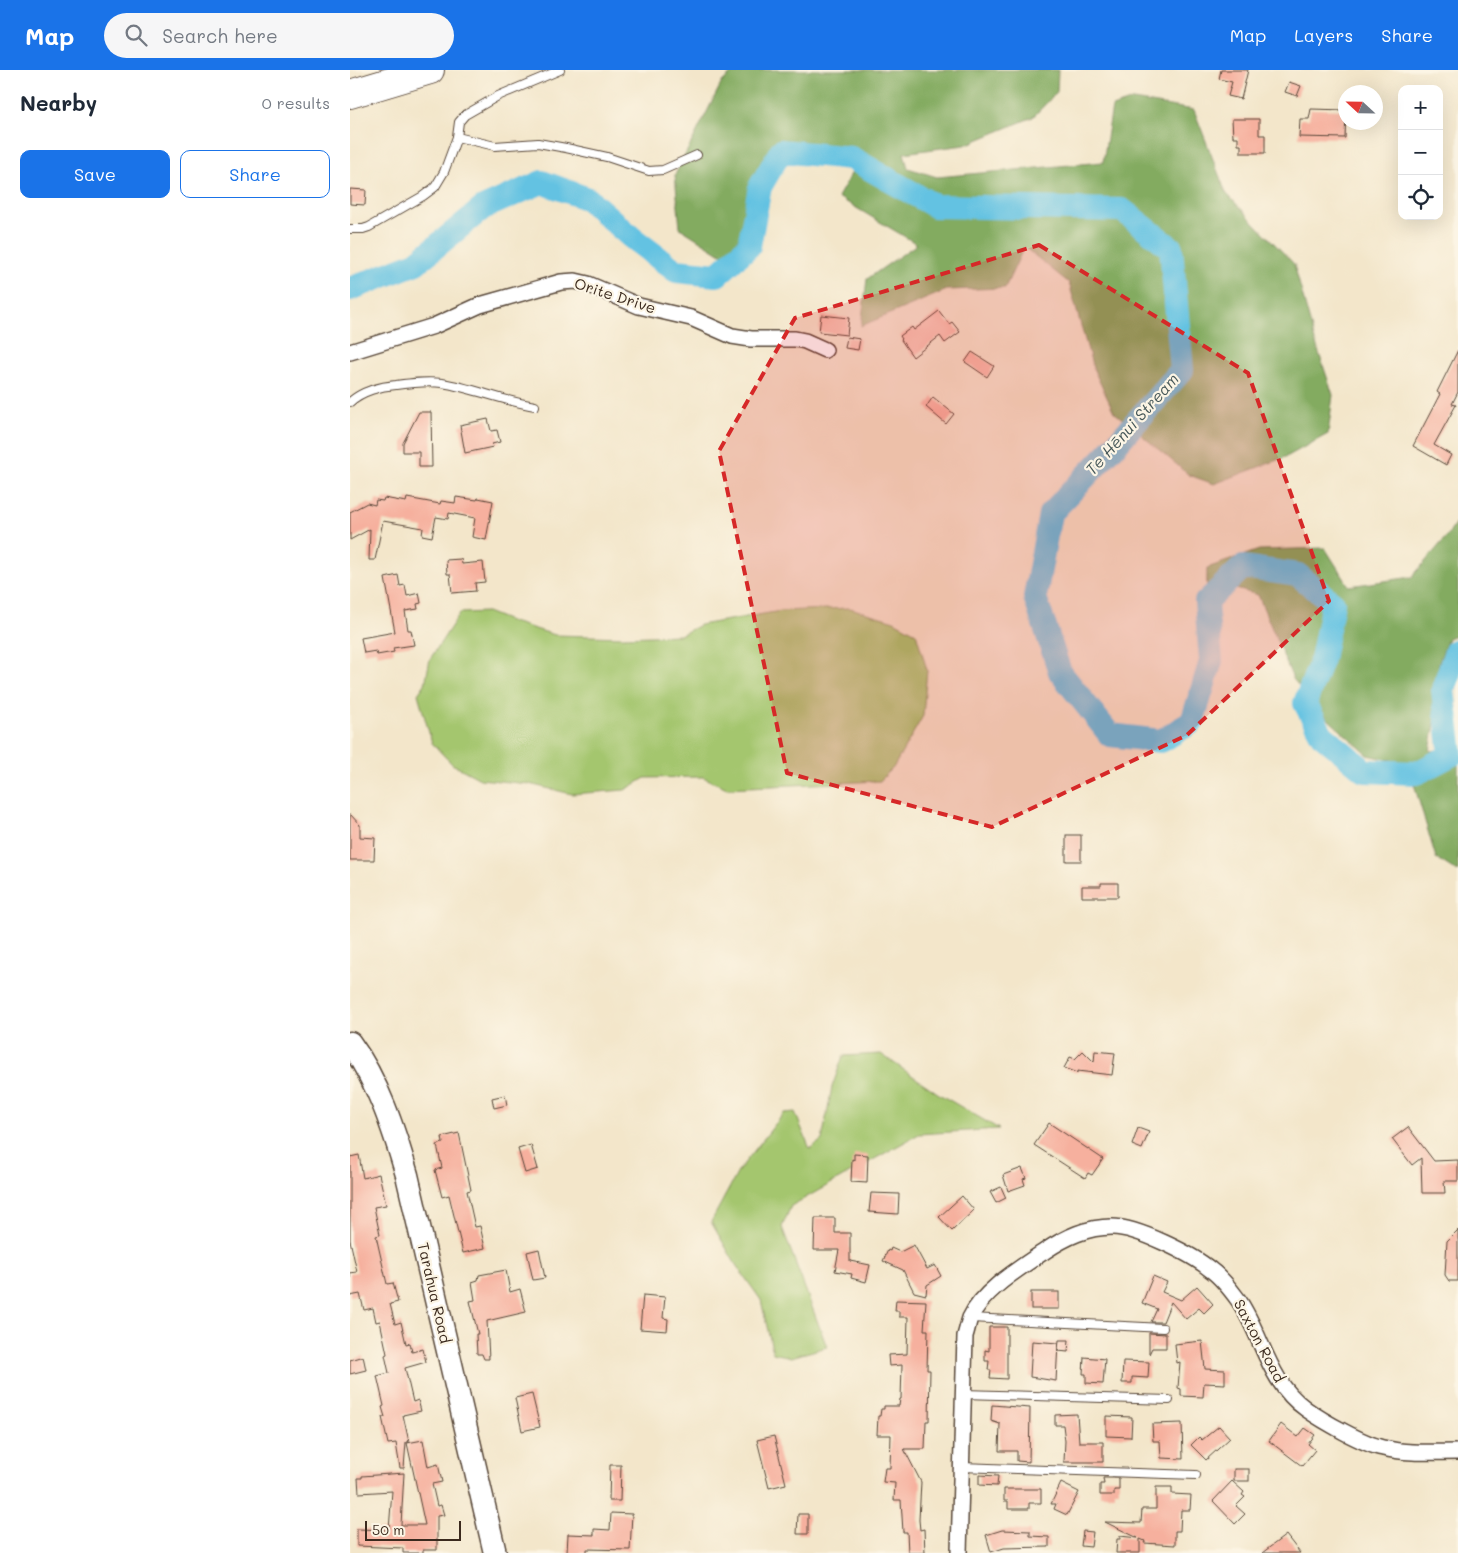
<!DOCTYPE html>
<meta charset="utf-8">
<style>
body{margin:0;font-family:Mali,sans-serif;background:#f6f6f7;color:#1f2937}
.controls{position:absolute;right:15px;top:15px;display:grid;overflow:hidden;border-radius:10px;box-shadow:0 5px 20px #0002}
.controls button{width:45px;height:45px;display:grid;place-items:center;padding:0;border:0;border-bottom:1px solid #e0e1e3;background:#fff;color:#1f2937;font:25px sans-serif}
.compass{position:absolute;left:988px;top:15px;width:45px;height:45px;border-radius:50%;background:#fff;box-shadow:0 5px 20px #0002;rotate:292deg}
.scale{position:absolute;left:15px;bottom:12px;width:96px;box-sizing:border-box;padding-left:5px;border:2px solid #3b2a1e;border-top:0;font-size:14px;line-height:18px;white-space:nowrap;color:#3b2a1e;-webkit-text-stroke:4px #fcf5e5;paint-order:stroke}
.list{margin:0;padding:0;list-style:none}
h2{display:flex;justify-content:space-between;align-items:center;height:65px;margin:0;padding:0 20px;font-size:21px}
h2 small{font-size:16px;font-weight:400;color:#747a83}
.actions{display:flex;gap:10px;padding:15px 20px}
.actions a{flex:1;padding:11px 0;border:1px solid #1a73e8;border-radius:10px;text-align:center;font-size:18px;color:#1a73e8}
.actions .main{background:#1a73e8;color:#fff}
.icon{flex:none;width:28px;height:28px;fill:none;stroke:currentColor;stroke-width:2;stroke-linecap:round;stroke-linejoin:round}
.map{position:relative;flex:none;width:1108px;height:1483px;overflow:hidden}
header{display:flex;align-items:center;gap:30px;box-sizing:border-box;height:70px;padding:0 25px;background:#1a73e8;color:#fff}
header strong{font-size:24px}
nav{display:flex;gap:28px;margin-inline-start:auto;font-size:18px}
.search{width:350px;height:45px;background:#f6f6f7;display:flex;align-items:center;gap:12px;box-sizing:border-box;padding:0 18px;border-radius:28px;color:#747a83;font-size:19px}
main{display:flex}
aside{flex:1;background:#fff}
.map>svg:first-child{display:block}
.green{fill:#a4c66e;stroke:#707846}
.forest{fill:#83ab61;stroke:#5f6a40}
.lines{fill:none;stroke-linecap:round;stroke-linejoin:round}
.river{stroke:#63c2e2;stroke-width:24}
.building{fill:#f6b09e}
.lane-casing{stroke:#574638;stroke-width:10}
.street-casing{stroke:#574638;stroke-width:18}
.secondary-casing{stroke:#574638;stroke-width:25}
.highway-casing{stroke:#574638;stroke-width:30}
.lane{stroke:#fff;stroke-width:8}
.street{stroke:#fff;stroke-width:15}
.secondary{stroke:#fff;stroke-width:22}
.highway{stroke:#fff;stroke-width:28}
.marked{fill:#d62828;fill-opacity:0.2;stroke:#d62828;stroke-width:4;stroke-dasharray:10 6;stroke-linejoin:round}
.labels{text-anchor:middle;stroke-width:4.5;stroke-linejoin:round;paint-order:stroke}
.street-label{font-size:15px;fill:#3b2a1e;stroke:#fcf5e5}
.water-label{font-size:16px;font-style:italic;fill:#475859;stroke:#fcf5e5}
</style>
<header>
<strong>Map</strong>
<div class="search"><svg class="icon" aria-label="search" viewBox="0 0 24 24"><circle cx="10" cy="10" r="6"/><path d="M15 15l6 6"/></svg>Search here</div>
<nav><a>Map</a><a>Layers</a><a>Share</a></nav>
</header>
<main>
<aside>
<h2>Nearby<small>0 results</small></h2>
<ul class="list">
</ul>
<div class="actions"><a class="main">Save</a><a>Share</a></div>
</aside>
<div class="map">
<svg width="1108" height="1483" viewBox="0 0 1108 1483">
<rect width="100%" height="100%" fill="#fcf5e5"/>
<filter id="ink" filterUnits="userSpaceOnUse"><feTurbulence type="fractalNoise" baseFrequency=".02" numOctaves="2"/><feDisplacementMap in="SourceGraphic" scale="10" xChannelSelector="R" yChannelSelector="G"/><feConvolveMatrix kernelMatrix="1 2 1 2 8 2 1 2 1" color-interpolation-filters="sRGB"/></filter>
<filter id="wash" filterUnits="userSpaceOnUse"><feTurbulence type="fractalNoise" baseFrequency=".0096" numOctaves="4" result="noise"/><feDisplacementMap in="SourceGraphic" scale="20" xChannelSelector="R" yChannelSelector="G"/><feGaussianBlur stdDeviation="1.12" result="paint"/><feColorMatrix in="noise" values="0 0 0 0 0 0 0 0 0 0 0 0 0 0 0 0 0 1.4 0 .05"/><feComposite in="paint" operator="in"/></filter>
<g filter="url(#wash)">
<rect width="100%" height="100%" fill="#f3e6ca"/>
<!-- green -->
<g class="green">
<path d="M500,538L544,551L566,563L577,600L573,646L543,698L530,711L377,718L353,707L295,708L275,720L222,724L179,714L130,709L102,694L82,673L68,624L75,614L80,589L110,543L137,542L162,552L205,565L273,567L330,565L350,555L431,541Z"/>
<path d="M531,984L589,1024L649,1059L569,1064L441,1136L432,1157L477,1277L441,1287L423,1283L411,1230L386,1195L361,1152L389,1100L434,1043L445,1042L460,1079L472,1070L482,1017L493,986Z"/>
</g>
<!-- forest -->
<g class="forest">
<path d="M385,0H708L707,22L683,47L615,75L554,83L558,98L587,107L753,92L762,37L783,30L844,40L876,123L944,194L965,271L983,325L978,364L938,386L864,414L839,405L764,342L743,298L719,213L674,177L655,218L597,220L511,256L517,209L567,174L488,127L506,95L452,86L426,99L408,127L379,189L330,158L325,105L372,12Z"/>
<path d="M1108,450V564L1098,568L1089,593L1088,636L1080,681L1108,678V802L1086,788L1058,694L1018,685L979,650L943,609L908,525L882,518L856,545L857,498L909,480L975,478L999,516L1062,507L1098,465Z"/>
</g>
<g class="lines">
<!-- river -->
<path class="river" d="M0,219L66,193L133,138L192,112L238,129L281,167L326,201L367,205L399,176L410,117L431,81L501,88L585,136L772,140L821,178L832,300L762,379L700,444L685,527L710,602L760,665L811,671L842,652L861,591L856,532L893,497L948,505L983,533L972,589L955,633L972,665L1015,701L1067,703L1101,685L1093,620L1106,581L1108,580"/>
</g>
<g id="blocks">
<!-- building -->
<g class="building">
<path d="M871,0H898L891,29L878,26L882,12L869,9Z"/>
<path d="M939,12L951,16L947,26L935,22Z"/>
<path d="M961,39L996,40L995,68L949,67L950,49H959Z"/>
<path d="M882,49H909V65H915V83H891V75H888V67H883Z"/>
<path d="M0,119L16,120L15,135L0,134Z"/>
<path d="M589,241L599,254L602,252L610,262L595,273L590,266L563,287L551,270L552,269L550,266L562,257L564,260Z"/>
<path d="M471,245L499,248L497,265L469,262Z"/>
<path d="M497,267L510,269L508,280L495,278Z"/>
<path d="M1108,280V322L1102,334L1106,335L1084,375L1101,385L1096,395L1063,376L1090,324L1087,322Z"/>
<path d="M622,282L644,296L637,307L615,292Z"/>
<path d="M583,327L604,344L596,354L576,337Z"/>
<path d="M69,342H81L82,397H69V382H53V373Z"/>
<path d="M138,349L141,361L147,360L150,372L142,374L143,377L115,383L110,355Z"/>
<path d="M106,427L127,430L128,428L143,431L136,470L122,467L125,448L99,443L98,449L86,447L82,467L72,465L73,458L33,451L25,490H19L20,459L0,470V442L17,433L25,435L26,430L33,431L34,428L56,432L57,428L90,434L91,431L105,433Z"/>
<path d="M111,489L112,494L133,492L135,512L125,513L126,521L102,523L100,504H97L96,490Z"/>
<path d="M48,505L50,516L55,515L57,526L69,523L71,533L67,534L68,539L55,541L58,560H61L64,575L43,578L44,582L27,585L26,581L14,583L11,568L45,562L35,508Z"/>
<path d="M0,744L10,755V767L25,768L24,790H0Z"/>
<rect x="716" y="765" width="15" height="26"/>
<path d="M751,813H768V827H732V816H751Z"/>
<path d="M733,981L744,992L745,981L765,983L762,1005L727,1001V1003L714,998L720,987L725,989Z"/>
<path d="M155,1025L157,1035L144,1038L142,1028Z"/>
<path d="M699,1053L753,1089L742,1105L738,1103L735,1108L684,1075Z"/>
<path d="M1058,1057L1084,1091L1108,1090V1111H1094L1095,1123H1072L1071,1088L1062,1095L1042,1069Z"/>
<path d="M788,1058L799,1062L792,1079L782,1075Z"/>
<path d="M109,1063L121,1120L117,1121L125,1157L130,1156L135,1178L113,1183L99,1125L92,1127L85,1100L92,1098L87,1075L93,1073L92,1067Z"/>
<path d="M181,1075L188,1099L175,1103L168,1079Z"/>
<path d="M504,1084L518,1085L517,1113L501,1112L502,1089L504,1090Z"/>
<path d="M9,1085L13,1108L29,1104L36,1135L24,1137L30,1165L26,1166L37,1214L43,1213L48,1232L40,1234L45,1254L51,1252L56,1274L60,1273L62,1282L73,1279L76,1292L55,1298L63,1332L68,1330L71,1341L53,1345L59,1372H56L54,1398H50L46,1373L38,1374L32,1347H35L32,1337L34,1336L27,1306L39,1303L35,1285L37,1284L30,1251L26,1252L23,1238L14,1240L10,1224L0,1226V1203L7,1202L0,1170V1087Z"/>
<path d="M672,1098L676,1108L673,1109L675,1115L658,1121L653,1105Z"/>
<path d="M651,1117L656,1128L646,1133L640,1122Z"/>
<path d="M521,1123L549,1124L548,1144L519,1142Z"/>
<path d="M612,1126L624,1140L602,1161L589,1147Z"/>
<path d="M465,1148H485V1163H500V1191L520,1195L516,1212L501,1208L502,1204L485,1201L489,1180H464Z"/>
<path d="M1108,1160V1211H1099L1095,1205L1097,1171Z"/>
<path d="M564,1175L577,1199L585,1195L591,1206L577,1215L576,1225L564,1222L553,1200L533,1191L538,1180L540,1181L541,1178L550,1182Z"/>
<path d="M189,1179L195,1208L183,1210L177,1182Z"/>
<path d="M156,1200L160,1222L170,1219L176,1242L137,1251L139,1289H134L132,1284H127L126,1264H128L120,1231L125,1230L122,1212L128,1210L129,1205Z"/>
<path d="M803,1206L817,1212L812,1222L831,1230L847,1216L863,1234L854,1243L849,1238L836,1249L821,1232L813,1252H801L807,1239L792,1233Z"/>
<rect x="681" y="1222" width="28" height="17"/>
<path d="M293,1225L315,1227L313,1248L318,1249L317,1261L290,1259Z"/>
<path d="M546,1230L576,1231L574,1260H578L577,1300H580L579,1351H576L575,1379H554L571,1412L569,1450L570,1460L574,1459L575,1483H558L557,1462H553L551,1430H544L545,1413L533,1412L535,1398H540L541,1365H527L528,1346H530L531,1339H534V1336H549L550,1329H551L552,1295L539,1296L538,1285L557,1284L558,1247H549V1241H545Z"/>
<path d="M639,1257H657V1309L640,1308L641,1300H638L639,1291H635V1280L639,1281Z"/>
<path d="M799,1263L816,1264V1278H802L799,1284Z"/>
<path d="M709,1270H719L718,1282L708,1281Z"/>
<path d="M682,1271L708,1273L706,1311L680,1307Z"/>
<path d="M852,1271L855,1299L875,1300V1314L854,1313L853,1327L831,1326V1319L828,1318L830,1292L827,1293L825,1274Z"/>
<path d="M13,1286L16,1300L0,1304V1290Z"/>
<path d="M734,1287L755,1289L753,1314L736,1313V1304H733Z"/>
<path d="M773,1291L799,1292L798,1308L782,1307V1313H772Z"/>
<path d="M182,1324L190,1357L172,1361L165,1328Z"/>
<path d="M642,1335L680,1338L679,1392L667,1391V1381H649L650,1354L641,1351Z"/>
<path d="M727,1344L729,1372H753V1392H714L715,1371L713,1355H705V1345Z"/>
<path d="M756,1346L782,1347L781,1367L756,1366Z"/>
<path d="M832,1353L833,1389L811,1388L810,1371H803L802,1354Z"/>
<path d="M931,1354L948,1367L955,1358L965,1365L958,1374L965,1380L952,1396L919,1371Z"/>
<path d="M869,1356L880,1368L856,1390L841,1375L849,1367L852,1370Z"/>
<path d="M424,1366L436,1414L419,1418L407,1370Z"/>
<path d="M73,1370L78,1397L88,1394L92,1412L82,1414L87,1436L91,1435L94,1445L87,1446V1480H73V1483H53V1478L7,1476V1459L39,1460L42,1421L9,1423L8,1408H12V1406L54,1403L51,1455H75L57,1373Z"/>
<path d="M260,1395H271L270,1431H259Z"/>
<rect x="884" y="1399" width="15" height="12"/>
<path d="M629,1405L648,1406L647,1416L629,1415Z"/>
<path d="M753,1408H769V1420H764V1425H750V1414H754Z"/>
<path d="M882,1411L894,1422L892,1425L895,1427L886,1436L895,1444L885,1454L863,1431Z"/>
<path d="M711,1413L729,1422L717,1445L704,1439L706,1434H701Z"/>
<path d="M806,1417H822V1424L841,1425L840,1440H831L830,1461H825V1475L794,1473L795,1471L790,1469V1483H766L767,1469H770V1466L788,1468L755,1452L791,1453L792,1439H806Z"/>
<path d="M654,1419H691V1433H679V1439H658V1431H654Z"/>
<path d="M261,1443L282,1444L280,1480L237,1479V1483H217L218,1464L244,1465V1459L260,1460Z"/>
<path d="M448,1444H458V1464H447Z"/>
<path d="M652,1460L680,1461V1466L699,1467V1477L654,1478L641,1482L636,1465Z"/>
<path d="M733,1461L743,1462L741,1477L731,1476Z"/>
<path d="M936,1465L950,1483H912Z"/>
</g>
</g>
</g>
<g filter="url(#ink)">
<use href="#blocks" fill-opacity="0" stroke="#574638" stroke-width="1"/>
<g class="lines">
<!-- lane casing -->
<g class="lane-casing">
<g id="lane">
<path d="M107,67L145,76L188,73L216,78L257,87L299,101L313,100L347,85"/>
<path d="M0,159H13L19,157L73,126L85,117L94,102L107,67L109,52L115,45L148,26L210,0"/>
<path d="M0,332C12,321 31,316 46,315C61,313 76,311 92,313C123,318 153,331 185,336"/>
<path d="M621,1248L813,1258"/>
<path d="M613,1324L819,1330"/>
<path d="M611,1397L846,1405"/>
</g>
</g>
<!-- street casing -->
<g class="street-casing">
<g id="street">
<path d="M0,282L84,256L130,235L211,212L225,211L238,214L289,236L341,248L382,266L401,269H445L455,271L475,280"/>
<path d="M609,1483L615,1266C617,1260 618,1254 620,1248C633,1220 670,1198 695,1181C716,1167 737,1157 762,1157C787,1157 842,1184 861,1200C872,1208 881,1220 889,1231C913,1267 918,1312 956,1339C973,1351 1013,1374 1033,1378C1057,1384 1083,1382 1108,1382"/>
</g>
</g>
<!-- secondary casing -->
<g class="secondary-casing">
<path id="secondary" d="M0,973C28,1011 44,1060 57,1105L145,1483"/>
</g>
<!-- highway casing -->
<g class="highway-casing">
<path id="highway" d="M0,24L80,0"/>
</g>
<!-- lane -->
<use href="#lane" class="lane"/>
<!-- street -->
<use href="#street" class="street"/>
<!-- secondary -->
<use href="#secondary" class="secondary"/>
<!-- highway -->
<use href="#highway" class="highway"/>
</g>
</g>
<!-- marked area -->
<path class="marked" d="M689,175L898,303L979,531L837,665L642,757L437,703L369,381L445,248Z"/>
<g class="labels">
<!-- street labels -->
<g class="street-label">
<text transform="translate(265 226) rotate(18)" y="5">Orite Drive</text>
<text transform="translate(84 1223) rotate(77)" y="5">Tarahua Road</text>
<text transform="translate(909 1271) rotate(62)" y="5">Saxton Road</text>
</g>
<!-- water labels -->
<g class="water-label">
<text transform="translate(782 354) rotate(-48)" y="6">Te Hēnui Stream</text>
</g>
</g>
</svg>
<div class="controls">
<button>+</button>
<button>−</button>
<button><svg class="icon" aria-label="locate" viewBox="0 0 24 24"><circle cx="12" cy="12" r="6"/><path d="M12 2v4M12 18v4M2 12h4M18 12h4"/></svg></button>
</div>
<svg class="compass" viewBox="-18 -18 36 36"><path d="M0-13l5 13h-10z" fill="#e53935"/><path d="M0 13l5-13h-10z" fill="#747a83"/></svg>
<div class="scale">50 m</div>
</div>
</main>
